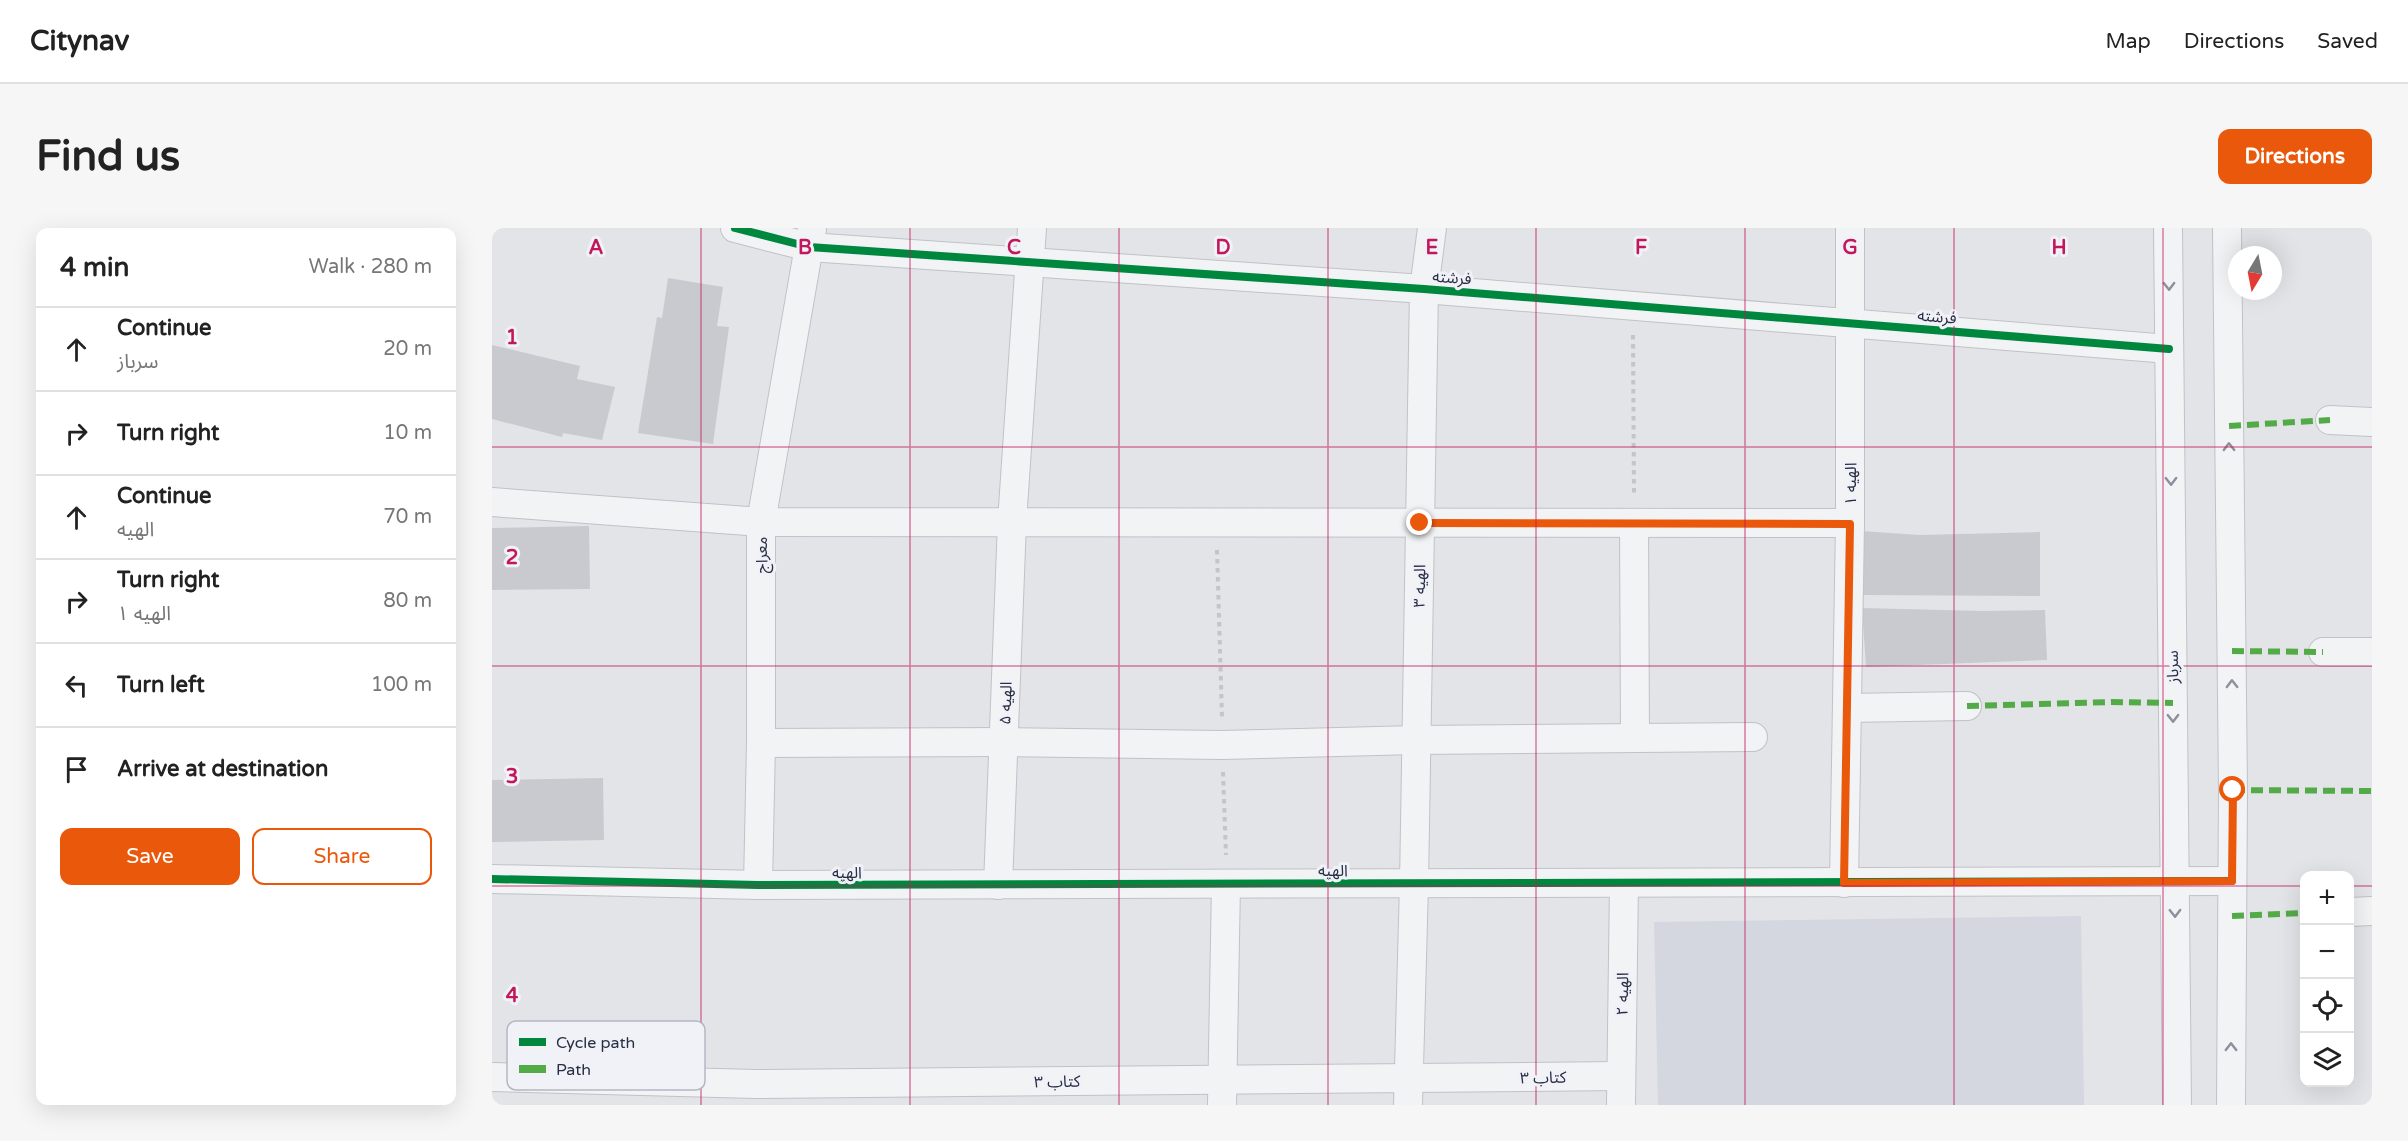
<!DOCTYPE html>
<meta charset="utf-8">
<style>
body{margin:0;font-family:"Varela Round","Noto Sans Arabic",sans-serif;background:#f6f6f6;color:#222}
.controls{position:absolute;right:18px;bottom:18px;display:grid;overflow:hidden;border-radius:12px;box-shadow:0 6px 24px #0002}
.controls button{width:54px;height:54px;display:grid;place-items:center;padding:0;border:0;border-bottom:2px solid #e0e0e0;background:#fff;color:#222;font:30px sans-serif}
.compass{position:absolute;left:1736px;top:18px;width:54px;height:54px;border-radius:50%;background:#fff;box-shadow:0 6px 24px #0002;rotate:190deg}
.stop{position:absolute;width:18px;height:18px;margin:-14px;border:4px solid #ea580c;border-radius:50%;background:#fff}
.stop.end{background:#ea580c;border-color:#fff;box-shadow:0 2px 6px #0008}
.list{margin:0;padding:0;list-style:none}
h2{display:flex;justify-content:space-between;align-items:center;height:78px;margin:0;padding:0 24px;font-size:26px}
h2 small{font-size:20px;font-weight:400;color:#767676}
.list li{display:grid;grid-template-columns:39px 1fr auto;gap:18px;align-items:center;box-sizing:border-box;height:84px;padding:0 24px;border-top:2px solid #e0e0e0}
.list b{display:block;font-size:22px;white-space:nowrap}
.list p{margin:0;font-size:20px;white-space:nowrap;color:#767676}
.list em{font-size:20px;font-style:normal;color:#767676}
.actions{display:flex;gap:12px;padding:18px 24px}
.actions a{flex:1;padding:14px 0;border:2px solid #ea580c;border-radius:12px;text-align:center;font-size:21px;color:#ea580c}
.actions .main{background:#ea580c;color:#fff}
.icon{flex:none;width:33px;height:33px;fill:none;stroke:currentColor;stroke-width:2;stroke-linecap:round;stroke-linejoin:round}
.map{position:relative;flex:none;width:1880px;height:877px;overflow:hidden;border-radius:12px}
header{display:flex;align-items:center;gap:36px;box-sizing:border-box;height:84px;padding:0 30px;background:#fff;border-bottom:2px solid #e0e0e0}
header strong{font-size:28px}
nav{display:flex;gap:33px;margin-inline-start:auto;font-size:21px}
.intro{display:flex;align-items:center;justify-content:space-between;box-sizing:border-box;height:144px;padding:0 36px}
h1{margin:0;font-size:42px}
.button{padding:15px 27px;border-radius:12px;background:#ea580c;color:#fff;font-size:21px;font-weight:700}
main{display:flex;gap:36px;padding:0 36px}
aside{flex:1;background:#fff;border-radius:12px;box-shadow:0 6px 24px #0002}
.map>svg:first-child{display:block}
.built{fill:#d4d7df}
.building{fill:#c8cacf}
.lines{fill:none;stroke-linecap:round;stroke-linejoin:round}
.minor-casing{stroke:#c0c2c6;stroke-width:30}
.path{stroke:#c4c5cb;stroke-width:4;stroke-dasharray:4.5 4.5;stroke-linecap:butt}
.minor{stroke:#f2f3f5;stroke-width:28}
.quiet{stroke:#53ab47;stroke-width:6;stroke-dasharray:12 6;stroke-linecap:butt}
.cycleway-casing{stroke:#f0f2f8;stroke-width:11}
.cycleway{stroke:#00873e;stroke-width:8}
.oneway{stroke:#8d909c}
.route{stroke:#ea580c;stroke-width:8}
.grid{fill:none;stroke:#c2185b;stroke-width:1.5;stroke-opacity:0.55}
.labels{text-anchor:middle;stroke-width:6;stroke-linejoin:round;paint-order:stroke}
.street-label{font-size:16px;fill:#282e43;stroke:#f0f2f8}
.key{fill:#f0f2f8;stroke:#b4b7c2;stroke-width:1.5}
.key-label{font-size:16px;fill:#282e43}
.grid-label{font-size:20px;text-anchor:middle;font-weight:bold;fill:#c2185b;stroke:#f0f2f8;stroke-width:6;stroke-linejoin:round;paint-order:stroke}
</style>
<header>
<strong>Citynav</strong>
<nav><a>Map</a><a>Directions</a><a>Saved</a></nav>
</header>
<div class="intro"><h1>Find us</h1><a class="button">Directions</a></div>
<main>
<aside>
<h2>4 min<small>Walk · 280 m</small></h2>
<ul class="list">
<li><svg class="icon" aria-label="ahead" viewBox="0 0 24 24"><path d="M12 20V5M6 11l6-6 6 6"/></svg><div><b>Continue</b><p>سرباز</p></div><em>20 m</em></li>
<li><svg class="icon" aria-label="right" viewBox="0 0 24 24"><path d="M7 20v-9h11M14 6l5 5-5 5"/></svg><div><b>Turn right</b></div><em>10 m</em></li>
<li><svg class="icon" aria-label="ahead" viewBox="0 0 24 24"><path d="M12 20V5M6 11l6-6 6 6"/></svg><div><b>Continue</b><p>الهیه</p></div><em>70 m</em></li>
<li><svg class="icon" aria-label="right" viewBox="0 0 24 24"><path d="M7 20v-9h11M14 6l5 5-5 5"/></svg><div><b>Turn right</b><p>الهیه ۱</p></div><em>80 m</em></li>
<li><svg class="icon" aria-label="left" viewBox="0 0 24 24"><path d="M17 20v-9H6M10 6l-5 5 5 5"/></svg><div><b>Turn left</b></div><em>100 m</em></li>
<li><svg class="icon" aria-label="arrive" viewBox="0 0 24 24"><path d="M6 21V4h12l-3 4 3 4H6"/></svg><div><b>Arrive at destination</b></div></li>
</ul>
<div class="actions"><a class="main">Save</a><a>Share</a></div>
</aside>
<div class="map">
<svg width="1880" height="877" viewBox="0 0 1880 877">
<rect width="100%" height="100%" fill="#e2e4e8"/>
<!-- built -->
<path class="built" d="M1589,688L1592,877H1166L1162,694Z"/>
<!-- building -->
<g class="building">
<path d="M176,50L231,59L225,98L237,99L221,216L146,205L165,89L170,90Z"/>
<path d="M0,117L88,138L85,151L123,159L110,212L71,205L70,209L0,191Z"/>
<path d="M97,298L98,361L0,362V300Z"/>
<path d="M1369,303L1427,307L1548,304V368L1371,367Z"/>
<path d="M1370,380L1492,383L1553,382L1555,432L1374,439Z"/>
<path d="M111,550L112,612L0,614V552Z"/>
</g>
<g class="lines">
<!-- minor casing -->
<g class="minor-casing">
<g id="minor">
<path d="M243,0L317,19L932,61L1677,121"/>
<path d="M1676,0L1685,877"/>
<path d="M1735,0L1741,562L1739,877"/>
<path d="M1838,192L1880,194"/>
<path d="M0,274L269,294L1358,295"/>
<path d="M1142,295L1143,510"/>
<path d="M1831,424H1880"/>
<path d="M1355,480L1475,478"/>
<path d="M269,515L512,514L730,517L924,512L1261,509"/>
<path d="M0,651L266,657L1740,653"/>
<path d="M1352,655L1358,295V0"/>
<path d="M266,657L269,515V294L320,1"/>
<path d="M506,657L520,294L540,0"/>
<path d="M1858,684L1880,683"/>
<path d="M0,849L264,856L1129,848"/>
<path d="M730,877L734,656"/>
<path d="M916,877L922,656L932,61L940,0"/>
<path d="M1129,877L1132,655"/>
</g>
</g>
<!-- path -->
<g class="path">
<path d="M1141,107L1142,267"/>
<path d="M725,322L730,489"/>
<path d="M731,544L734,627"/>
</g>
<!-- minor -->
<use href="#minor" class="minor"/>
<!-- quiet -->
<g class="quiet">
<path d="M1737,198L1838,192"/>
<path d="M1740,423L1831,424"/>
<path d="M1475,478L1619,474L1681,475"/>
<path d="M1741,562L1880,563"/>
<path d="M1740,688L1812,685"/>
</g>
<!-- cycleway casing -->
<g class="cycleway-casing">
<g id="cycleway">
<path d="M243,0L317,19L932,61L1677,121"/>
<path d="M0,651L266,657L1740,653"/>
</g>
</g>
<!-- cycleway -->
<use href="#cycleway" class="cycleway"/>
</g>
<!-- one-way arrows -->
<defs><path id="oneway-chevron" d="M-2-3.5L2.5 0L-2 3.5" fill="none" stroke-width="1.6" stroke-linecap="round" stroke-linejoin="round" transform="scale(1.5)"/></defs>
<g class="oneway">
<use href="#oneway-chevron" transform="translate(1677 58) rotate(89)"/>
<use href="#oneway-chevron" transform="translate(1737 219) rotate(-91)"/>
<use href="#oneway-chevron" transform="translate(1679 253) rotate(89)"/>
<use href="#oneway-chevron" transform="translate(1740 456) rotate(-91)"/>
<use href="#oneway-chevron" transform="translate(1681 490) rotate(89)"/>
<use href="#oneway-chevron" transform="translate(1683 685) rotate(89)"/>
<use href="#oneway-chevron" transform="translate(1739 819) rotate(-90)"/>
</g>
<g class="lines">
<!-- route -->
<path class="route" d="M928,295L1358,296L1352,655L1740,653L1741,562"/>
</g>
<!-- grid -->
<path class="grid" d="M209,0V877M418,0V877M627,0V877M836,0V877M1044,0V877M1253,0V877M1462,0V877M1671,0V877M0,219H1880M0,438H1880M0,658H1812M1858,658H1880"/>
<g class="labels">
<!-- street labels -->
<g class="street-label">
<text transform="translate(960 49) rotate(4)" y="6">فرشته</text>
<text transform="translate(1445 88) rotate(5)" y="6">فرشته</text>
<text transform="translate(1358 256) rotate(-90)" y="6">الهیه ۱</text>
<text transform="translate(269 327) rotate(-90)" y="6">معراج</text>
<text transform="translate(927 358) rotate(-89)" y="6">الهیه ۳</text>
<text transform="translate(1680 439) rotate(-91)" y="6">سرباز</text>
<text transform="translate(513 475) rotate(-88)" y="6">الهیه ۵</text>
<text x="841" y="648">الهیه</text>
<text x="355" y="650">الهیه</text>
<text transform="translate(1130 766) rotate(-89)" y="6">الهیه ۲</text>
<text transform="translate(1051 849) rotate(-1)" y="6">کتاب ۳</text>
<text transform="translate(565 853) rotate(-1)" y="6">کتاب ۳</text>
</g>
</g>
<!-- legend -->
<rect x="15" y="793" width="198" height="69" rx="9" class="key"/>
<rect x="27" y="810" width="27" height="8" fill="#00873e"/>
<rect x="27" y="837" width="27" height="8" fill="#53ab47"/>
<g class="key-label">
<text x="64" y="820">Cycle path</text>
<text x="64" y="847">Path</text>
</g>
<g class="grid-label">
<text x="104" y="26">A</text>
<text x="313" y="26">B</text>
<text x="522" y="26">C</text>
<text x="731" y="26">D</text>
<text x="940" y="26">E</text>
<text x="1149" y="26">F</text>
<text x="1358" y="26">G</text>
<text x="1567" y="26">H</text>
<text x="20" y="116">1</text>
<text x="20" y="336">2</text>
<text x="20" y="555">3</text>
<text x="20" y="774">4</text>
</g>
</svg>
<div class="controls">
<button>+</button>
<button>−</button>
<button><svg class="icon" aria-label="locate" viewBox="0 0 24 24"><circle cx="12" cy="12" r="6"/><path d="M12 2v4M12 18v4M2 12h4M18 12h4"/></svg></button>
<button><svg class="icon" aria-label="layers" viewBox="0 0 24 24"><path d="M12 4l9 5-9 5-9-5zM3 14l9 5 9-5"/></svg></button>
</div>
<svg class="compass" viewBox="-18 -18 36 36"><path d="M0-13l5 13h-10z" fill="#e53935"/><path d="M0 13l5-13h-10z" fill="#767676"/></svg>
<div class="stop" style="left:1741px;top:562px"></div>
<div class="stop end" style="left:928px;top:295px"></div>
</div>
</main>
